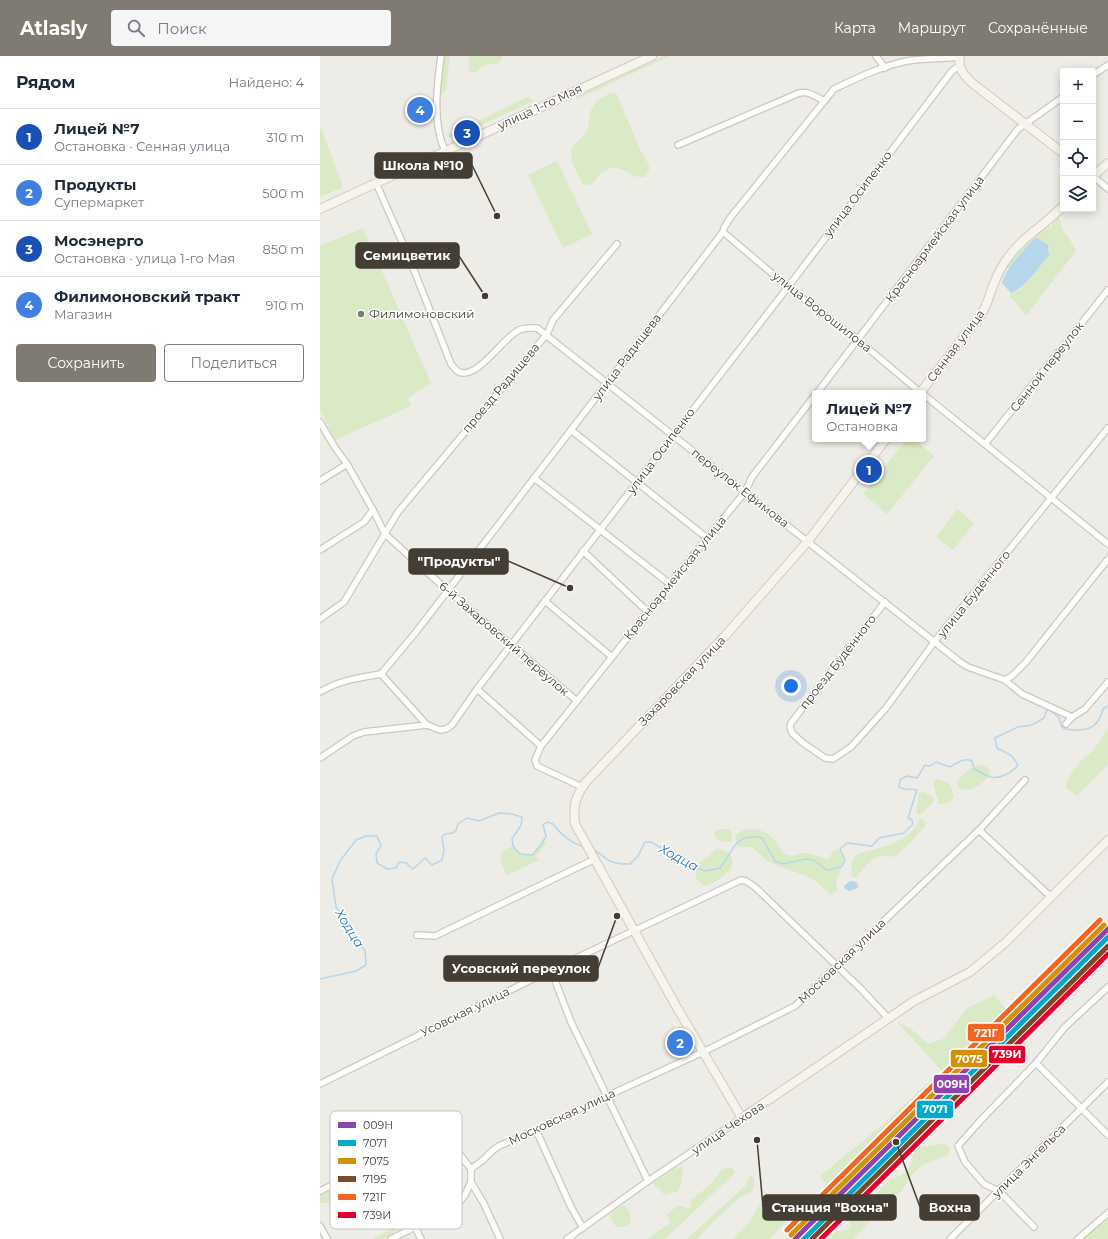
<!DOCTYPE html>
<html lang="ru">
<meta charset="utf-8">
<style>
body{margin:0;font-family:Montserrat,sans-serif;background:#f6f6f7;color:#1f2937}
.controls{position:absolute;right:12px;top:12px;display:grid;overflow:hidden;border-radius:4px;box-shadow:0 2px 10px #0003}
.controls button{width:36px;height:36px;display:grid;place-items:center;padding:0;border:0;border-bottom:1px solid #e0e1e3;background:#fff;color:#1f2937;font:20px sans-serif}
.you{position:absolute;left:471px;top:630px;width:14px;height:14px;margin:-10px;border:3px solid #fff;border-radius:50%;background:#1a73e8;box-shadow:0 0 0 6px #1a73e833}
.badge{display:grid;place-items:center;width:26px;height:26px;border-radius:50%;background:#7f7a72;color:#fff;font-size:13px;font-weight:700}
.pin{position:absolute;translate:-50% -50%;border:2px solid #fff;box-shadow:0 1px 4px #0006}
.popup{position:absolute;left:492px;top:334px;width:114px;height:52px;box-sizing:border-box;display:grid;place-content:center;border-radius:4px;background:#fff;filter:drop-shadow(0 1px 3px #0005);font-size:13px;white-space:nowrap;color:#747a83}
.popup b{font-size:15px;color:#1f2937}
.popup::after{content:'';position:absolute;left:50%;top:100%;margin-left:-8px;border:8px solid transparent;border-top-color:#fff}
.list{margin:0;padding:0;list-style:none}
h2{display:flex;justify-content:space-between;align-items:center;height:52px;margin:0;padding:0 16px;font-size:17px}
h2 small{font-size:13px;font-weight:400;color:#747a83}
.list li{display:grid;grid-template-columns:26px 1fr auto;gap:12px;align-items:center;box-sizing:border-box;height:56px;padding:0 16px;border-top:1px solid #e0e1e3}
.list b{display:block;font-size:15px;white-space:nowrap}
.list p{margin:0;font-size:13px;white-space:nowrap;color:#747a83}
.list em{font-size:13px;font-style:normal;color:#747a83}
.actions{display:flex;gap:8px;padding:12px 16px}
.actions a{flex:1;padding:9px 0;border:1px solid #7f7a72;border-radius:4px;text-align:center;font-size:14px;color:#7f7a72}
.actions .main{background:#7f7a72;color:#fff}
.icon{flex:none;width:22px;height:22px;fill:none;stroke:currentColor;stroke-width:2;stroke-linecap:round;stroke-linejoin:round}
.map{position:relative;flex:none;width:788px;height:1183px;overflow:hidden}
header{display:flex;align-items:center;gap:24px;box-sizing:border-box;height:56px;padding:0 20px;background:#7f7a72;color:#fff}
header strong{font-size:19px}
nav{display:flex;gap:22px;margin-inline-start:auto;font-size:14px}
.search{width:280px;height:36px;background:#f6f6f7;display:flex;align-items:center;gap:10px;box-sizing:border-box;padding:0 14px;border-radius:4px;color:#747a83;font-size:15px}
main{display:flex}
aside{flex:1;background:#fff}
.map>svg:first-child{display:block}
.green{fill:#dae9c6}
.water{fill:#b6d6ec}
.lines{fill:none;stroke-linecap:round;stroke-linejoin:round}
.stream{stroke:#b6d6ec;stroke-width:1.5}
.street-casing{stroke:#cbc8c2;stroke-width:8}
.secondary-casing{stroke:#cfcabe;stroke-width:10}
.street{stroke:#fcfcfb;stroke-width:5.5}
.secondary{stroke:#f6f4ed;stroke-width:8}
.rail-1-casing{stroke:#fff;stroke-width:8}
.rail-2-casing{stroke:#fff;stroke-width:8}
.rail-3-casing{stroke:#fff;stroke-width:8}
.rail-4-casing{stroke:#fff;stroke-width:8}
.rail-5-casing{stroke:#fff;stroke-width:8}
.rail-6-casing{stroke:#fff;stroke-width:8}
.rail-1{stroke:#8e44ad;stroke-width:5}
.rail-2{stroke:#00a9ce;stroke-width:5}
.rail-3{stroke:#d3910a;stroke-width:5}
.rail-4{stroke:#7a4b2a;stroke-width:5}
.rail-5{stroke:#f26522;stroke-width:5}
.rail-6{stroke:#e4002b;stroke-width:5}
.poi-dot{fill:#7f7a72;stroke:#fff;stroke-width:1.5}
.labels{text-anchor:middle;stroke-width:3;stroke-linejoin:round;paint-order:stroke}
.street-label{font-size:12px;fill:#433d33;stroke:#fff}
.poi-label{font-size:12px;fill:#433d33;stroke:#fff;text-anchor:start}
.water-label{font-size:13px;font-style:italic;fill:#2d74ae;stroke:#fff}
.key{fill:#fff;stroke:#c7c5c2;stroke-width:1}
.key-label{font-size:11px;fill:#433d33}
.leader{fill:none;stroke:#433d33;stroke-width:1.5}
.callout-dot{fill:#433d33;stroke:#fff;stroke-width:1.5}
.callout{fill:#433d33;stroke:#433d33;stroke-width:1.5}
.callout-label{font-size:13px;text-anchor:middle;font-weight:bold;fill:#fff}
.line-badge{stroke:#fff;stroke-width:1.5}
.badge-label{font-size:11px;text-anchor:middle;font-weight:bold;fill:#fff}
</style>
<header>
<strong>Atlasly</strong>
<div class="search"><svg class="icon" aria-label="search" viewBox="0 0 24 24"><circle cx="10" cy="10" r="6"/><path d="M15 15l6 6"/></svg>Поиск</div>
<nav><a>Карта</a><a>Маршрут</a><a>Сохранённые</a></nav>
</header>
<main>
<aside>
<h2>Рядом<small>Найдено: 4</small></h2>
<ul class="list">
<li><span class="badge" style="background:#1a4fb4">1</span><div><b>Лицей №7</b><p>Остановка · Сенная улица</p></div><em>310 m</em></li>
<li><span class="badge" style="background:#3f7fe0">2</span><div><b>Продукты</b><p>Супермаркет</p></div><em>500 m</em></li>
<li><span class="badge" style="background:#1a4fb4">3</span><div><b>Мосэнерго</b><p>Остановка · улица 1-го Мая</p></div><em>850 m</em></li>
<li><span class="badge" style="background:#3f7fe0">4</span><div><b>Филимоновский тракт</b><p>Магазин</p></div><em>910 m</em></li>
</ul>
<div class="actions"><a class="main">Сохранить</a><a>Поделиться</a></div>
</aside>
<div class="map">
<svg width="788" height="1183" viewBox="0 0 788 1183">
<rect width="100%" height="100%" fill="#eeece6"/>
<!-- green -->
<g class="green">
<path d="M124,0H130L126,33L120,42Z"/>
<path d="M149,0H182V3L176,8C166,6 162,12 155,17L149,15Z"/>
<path d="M344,0H350L257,43L256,41Z"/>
<path d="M290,37L297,38L319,92L329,109V116L324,121C321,121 317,121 314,120C307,117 302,111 294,112C273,114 281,130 263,129L251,105L252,91L264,79L268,72L271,54L278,44Z"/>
<path d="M208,41L214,45L132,82L126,80Z"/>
<path d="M0,69L23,131L0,141Z"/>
<path d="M237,105L272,178L243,192L208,119Z"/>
<path d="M739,161L743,175L749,182L756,195L706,260L689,239C692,236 697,236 700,233C708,225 729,203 730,193L714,183L692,210L688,213L687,211L705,187L726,171L729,170L730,173L735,163Z"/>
<path d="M43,172L111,327L88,342L91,350L15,384L0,353V190Z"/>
<path d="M587,383H593L614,400L567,458L543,438Z"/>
<path d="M637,453L654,467L633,494L616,481Z"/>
<path d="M788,673V709L757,740L746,731L748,722L761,705L773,695Z"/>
<path d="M657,709C664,709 669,711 671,718C663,727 653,737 639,733L637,727C642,718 648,714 657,709Z"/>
<path d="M617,723L629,727L634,740C631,746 626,749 619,748L613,727Z"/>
<path d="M604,736L614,742L613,747L600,759L596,756L599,737Z"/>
<path d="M602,762L605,766V770L588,789L578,798L572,801C551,796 548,809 535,822L532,821C531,813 530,803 538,798C542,796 548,795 552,794C572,788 591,783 600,763Z"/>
<path d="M399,773H408L411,775L412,781L411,785L404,786L397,784L394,777Z"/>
<path d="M427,773C440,773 449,776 457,787C460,792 462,797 468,799C473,801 478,798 483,797C491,796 499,802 508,803L514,794L520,793L525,804L516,824L517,835L510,839L497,826L484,819L463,812L446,804L432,791H418L415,781L420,776Z"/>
<path d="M223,785L227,786L216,800L219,804L187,819C184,812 176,800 184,794C187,792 190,792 193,790L201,798L212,799L220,790Z"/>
<path d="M396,793C401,793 404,793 408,797C423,811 397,825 386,830C374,824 375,820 377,808L387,802Z"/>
<path d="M674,939L693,962L632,1021L625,1018L577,966L591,973L608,988L623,983L647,952Z"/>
<path d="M615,1021L621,1028L575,1074L572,1070L561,1080L563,1084L511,1135L500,1120L560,1071Z"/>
<path d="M623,1088L628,1090L630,1093L629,1098C620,1103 609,1105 600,1111C586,1120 583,1146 562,1146C556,1160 545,1171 534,1183H511C515,1171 521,1177 530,1173L529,1162L533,1158L560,1134L568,1124L586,1117L592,1106L593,1095L600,1091Z"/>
<path d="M84,1103L86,1105L85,1109L93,1123C91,1127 90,1129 86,1128C81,1120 77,1111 82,1104Z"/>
<path d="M357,1111H361L363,1115L360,1132L357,1136L344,1139L340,1133L334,1130V1127Z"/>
<path d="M407,1112H413L415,1117L345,1183H327L351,1166L347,1159C353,1153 359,1146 367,1153L370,1152L372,1143L388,1131L402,1114Z"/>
<path d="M53,1114L55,1115L56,1117C48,1121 40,1125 33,1129C20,1139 18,1147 0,1147V1139Z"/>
<path d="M432,1120L435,1125L432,1136L420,1141L393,1166L377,1183H367L426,1129L429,1121Z"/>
<path d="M98,1131L105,1145L108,1160L101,1164L95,1166C88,1161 83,1149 84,1140L92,1132Z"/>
<path d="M445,1144H451L466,1165L462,1170L450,1183H414C419,1178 423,1173 428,1168C433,1161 438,1148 445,1144Z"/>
<path d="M304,1150H306C314,1162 312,1173 296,1171L291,1163L290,1159L300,1151Z"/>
<path d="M788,1162V1183H764Z"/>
<path d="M78,1167H81L82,1169L80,1173L63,1183H53L64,1177Z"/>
</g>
<!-- water -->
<g class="water">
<path d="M717,182L728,189L729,199C719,211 706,231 691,237L682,227C686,212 700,199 710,187L714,183Z"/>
<path d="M530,825L537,826L538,832L529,835L525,833L524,830Z"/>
</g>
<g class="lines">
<!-- stream -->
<g class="stream">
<path d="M273,794C280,796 284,802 290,805C296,808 304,808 310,808L318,800L325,786H331L373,811L386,815L400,812C415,793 414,777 442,782L455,805L463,808L486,803L494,804L507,814L514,813L522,810L525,804L520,793L527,787L552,790L559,782L584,777L593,768L592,764L588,762L597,734C591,732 585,735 579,731L580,724L587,720L597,722L605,709L610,710L616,706L630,711C637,707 645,701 652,705L654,713C666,719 672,725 685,719C691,716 694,714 698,709L692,700L677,692L675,682L698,671L712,669L724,662L727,653C731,655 736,658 739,662C741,665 740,669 742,671C745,674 750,674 754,674C771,675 779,669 783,653L788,650"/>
<path d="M0,923L36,915L46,909L45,895L16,851L12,823L20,805L36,784L46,780H57L61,790L56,798L57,807L67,813L76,812L79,806L86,807L93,813L105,802L112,809L122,804L124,795L122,781L125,778L133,777L136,774L138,768L147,762L159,765L179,757L192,758L202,761L201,769L192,783L193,790L200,798L212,799L220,790L226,780L223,769L227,766L233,768C241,779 251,787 264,791"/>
</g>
<!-- street casing -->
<g class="street-casing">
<g id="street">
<path d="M121,0C117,30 112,66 125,95"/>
<path d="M556,0L565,12"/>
<path d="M773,19L788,9"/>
<path d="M358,89L479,37C489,35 495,40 504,45"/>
<path d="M773,120L788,133"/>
<path d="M56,127L88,199L131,308C135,312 137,317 143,317C161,318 183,282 199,274C205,271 211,272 217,272L640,606L648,611L685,624L702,638L752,661"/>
<path d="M403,176L468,231L538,284L601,337"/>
<path d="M497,337L698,73L743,41"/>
<path d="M603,338L788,488"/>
<path d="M0,366L14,390L27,408L53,454L65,478L127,534L257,645"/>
<path d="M251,374L387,482"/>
<path d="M665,388L788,234"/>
<path d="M214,422L350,528"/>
<path d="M0,425L27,408"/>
<path d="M0,494L44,466L53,454"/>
<path d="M263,495L328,556"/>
<path d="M225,545L292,601"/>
<path d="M565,546L471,667L470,671L472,677L483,687L505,702L513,703L531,691L566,652L615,585L788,372"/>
<path d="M0,563L24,546L78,456L227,278L233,264L297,188"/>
<path d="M61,618L96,576L403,176L404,172L410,162L514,33C537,22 562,10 587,5C604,2 622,3 640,1"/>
<path d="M61,618L107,669"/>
<path d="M685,624L692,620L706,606L788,503"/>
<path d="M157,633L221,690"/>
<path d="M0,636C20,624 38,622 61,618"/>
<path d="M746,668L752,661L765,653L788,626"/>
<path d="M0,702L33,680L44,676L107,669L120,674L126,673L132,669L157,633L468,231L632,15L639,10"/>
<path d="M262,731L217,710L215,704L221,690L387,482L425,436L432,421L495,339"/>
<path d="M659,774L731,841"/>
<path d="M97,879L115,880L275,803"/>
<path d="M231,914L251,966L328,1125"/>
<path d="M716,1007L788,1079"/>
<path d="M0,1028L231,914L421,824L426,825L435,831L541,933L569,963"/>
<path d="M216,1074L251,1151L263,1172"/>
<path d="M151,1113L163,1104L172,1095L179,1090L216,1074L287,1040L383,996L475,950L659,774L705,724"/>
<path d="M151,1126L164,1148L180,1183"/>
<path d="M0,1135L105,1083C114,1080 120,1078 128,1083L151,1113V1126L145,1139L138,1148L126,1156L71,1183"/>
<path d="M0,1170L7,1183"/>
<path d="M95,1171L101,1183"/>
<path d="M714,1171L679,1135L664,1128L645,1106L638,1090L660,1065L716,1007L745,971L788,931"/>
<path d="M247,1183L328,1125L422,1062"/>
<path d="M630,1183L788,1026"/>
<path d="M758,1183L788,1157"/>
</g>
</g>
<!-- secondary casing -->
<g class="secondary-casing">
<g id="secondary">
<path d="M640,0C637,12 644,19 652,27L743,97"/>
<path d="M773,120L788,107"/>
<path d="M0,153L332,0"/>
<path d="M600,337L661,259C668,248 670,236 675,225C678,217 682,210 687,203C702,181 725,169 743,150"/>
<path d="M566,383L488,485L405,580L266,726C255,741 253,749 255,768L356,950L422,1062L594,945L650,916L686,886L788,784"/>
</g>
</g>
<!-- street -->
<use href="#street" class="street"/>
<!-- secondary -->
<use href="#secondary" class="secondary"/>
<!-- rail-1 casing -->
<g class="rail-1-casing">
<path id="rail-1" d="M475,1183L788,873"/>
</g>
<!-- rail-2 casing -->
<g class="rail-2-casing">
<path id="rail-2" d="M484,1183L788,881"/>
</g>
<!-- rail-3 casing -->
<g class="rail-3-casing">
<path id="rail-3" d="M471,1179L784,869"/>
</g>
<!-- rail-4 casing -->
<g class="rail-4-casing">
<path id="rail-4" d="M492,1183L788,890"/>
</g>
<!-- rail-5 casing -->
<g class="rail-5-casing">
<path id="rail-5" d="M467,1174L780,864"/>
</g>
<!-- rail-6 casing -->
<g class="rail-6-casing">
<path id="rail-6" d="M501,1183L788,898"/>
</g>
<!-- rail-1 -->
<use href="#rail-1" class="rail-1"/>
<!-- rail-2 -->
<use href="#rail-2" class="rail-2"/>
<!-- rail-3 -->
<use href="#rail-3" class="rail-3"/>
<!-- rail-4 -->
<use href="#rail-4" class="rail-4"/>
<!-- rail-5 -->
<use href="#rail-5" class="rail-5"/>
<!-- rail-6 -->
<use href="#rail-6" class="rail-6"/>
</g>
<!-- markers -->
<circle class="poi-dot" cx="41" cy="258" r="4"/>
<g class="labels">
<!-- street labels -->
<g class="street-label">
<text transform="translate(220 51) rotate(-25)" y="4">улица 1-го Мая</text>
<text transform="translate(538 138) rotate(-53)" y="4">улица Осипенко</text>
<text transform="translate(615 183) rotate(-53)" y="4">Красноармейская улица</text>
<text transform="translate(502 256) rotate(38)" y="4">улица Ворошилова</text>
<text transform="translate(636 290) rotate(-53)" y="4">Сенная улица</text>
<text transform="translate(307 301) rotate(-53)" y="4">улица Радищева</text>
<text transform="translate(727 311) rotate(-52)" y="4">Сенной переулок</text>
<text transform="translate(181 332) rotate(-50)" y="4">проезд Радищева</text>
<text transform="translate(341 395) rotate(-53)" y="4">улица Осипенко</text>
<text transform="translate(420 432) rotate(38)" y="4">переулок Ефимова</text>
<text transform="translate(355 522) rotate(-51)" y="4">Красноармейская улица</text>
<text transform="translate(654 538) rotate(-51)" y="4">улица Будённого</text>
<text transform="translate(184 583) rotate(41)" y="4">6-й Захаровский переулок</text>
<text transform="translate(518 606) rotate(-52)" y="4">проезд Будённого</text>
<text transform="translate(362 625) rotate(-46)" y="4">Захаровская улица</text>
<text transform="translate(522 905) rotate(-44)" y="4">Московская улица</text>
<text transform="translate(145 956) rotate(-26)" y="4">Усовская улица</text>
<text transform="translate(242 1061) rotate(-25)" y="4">Московская улица</text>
<text transform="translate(408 1072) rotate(-34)" y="4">улица Чехова</text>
<text transform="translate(709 1105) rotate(-45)" y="4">улица Энгельса</text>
</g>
<!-- poi labels -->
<g class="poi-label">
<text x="49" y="262">Филимоновский</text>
</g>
<!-- water labels -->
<g class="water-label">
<text transform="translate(359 801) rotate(28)" y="5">Ходца</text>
<text transform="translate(30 872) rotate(58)" y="5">Ходца</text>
</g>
</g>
<!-- legend -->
<rect x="10" y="1055" width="132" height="118" rx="6" class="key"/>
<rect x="18" y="1066" width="18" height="6" fill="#8e44ad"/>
<rect x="18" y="1084" width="18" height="6" fill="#00a9ce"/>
<rect x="18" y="1102" width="18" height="6" fill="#d3910a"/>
<rect x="18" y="1120" width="18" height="6" fill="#7a4b2a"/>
<rect x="18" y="1138" width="18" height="6" fill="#f26522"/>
<rect x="18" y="1156" width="18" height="6" fill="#e4002b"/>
<g class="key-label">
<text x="43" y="1073">009Н</text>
<text x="43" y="1091">7071</text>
<text x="43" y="1109">7075</text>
<text x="43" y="1127">7195</text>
<text x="43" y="1145">721Г</text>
<text x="43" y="1163">739И</text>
</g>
<!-- callouts -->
<path class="leader" d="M177 160L152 109M165 240L139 200M250 532L188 505M297 860L278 912M576 1086L600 1151M437 1084L443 1151"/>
<g class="callout-dot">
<circle cx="177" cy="160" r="4"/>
<circle cx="165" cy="240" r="4"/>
<circle cx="250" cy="532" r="4"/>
<circle cx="297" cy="860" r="4"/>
<circle cx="576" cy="1086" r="4"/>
<circle cx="437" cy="1084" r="4"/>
</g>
<g class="callout">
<rect x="55" y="97" width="97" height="25" rx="4"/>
<rect x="36" y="187" width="103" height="25" rx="4"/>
<rect x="89" y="493" width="99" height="25" rx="4"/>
<rect x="124" y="900" width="154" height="25" rx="4"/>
<rect x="600" y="1139" width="59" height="25" rx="4"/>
<rect x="443" y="1139" width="133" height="25" rx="4"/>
</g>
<g class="callout-label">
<text x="103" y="114">Школа №10</text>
<text x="87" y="204">Семицветик</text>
<text x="139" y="510">"Продукты"</text>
<text x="201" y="917">Усовский переулок</text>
<text x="630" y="1156">Вохна</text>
<text x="510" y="1156">Станция "Вохна"</text>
</g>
<g class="line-badge">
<rect x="647" y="967" width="38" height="19" rx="4" fill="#f26522"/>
<rect x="668" y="989" width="38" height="19" rx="4" fill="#e4002b"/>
<rect x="630" y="993" width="38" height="19" rx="4" fill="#d3910a"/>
<rect x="613" y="1018" width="37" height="20" rx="4" fill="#8e44ad"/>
<rect x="596" y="1044" width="38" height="19" rx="4" fill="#00a9ce"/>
</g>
<g class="badge-label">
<text x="666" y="981">721Г</text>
<text x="687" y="1002">739И</text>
<text x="649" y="1007">7075</text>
<text x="632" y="1032">009Н</text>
<text x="615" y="1057">7071</text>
</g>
</svg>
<div class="controls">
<button>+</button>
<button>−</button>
<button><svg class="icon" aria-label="locate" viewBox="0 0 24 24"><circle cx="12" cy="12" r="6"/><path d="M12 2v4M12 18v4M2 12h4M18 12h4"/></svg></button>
<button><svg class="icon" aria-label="layers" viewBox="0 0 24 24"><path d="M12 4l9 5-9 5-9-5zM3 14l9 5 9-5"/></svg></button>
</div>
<div class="you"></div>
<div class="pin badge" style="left:549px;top:414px;background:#1a4fb4">1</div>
<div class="popup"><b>Лицей №7</b>Остановка</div>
<div class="pin badge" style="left:360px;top:987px;background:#3f7fe0">2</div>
<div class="pin badge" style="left:147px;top:77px;background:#1a4fb4">3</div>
<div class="pin badge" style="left:100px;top:54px;background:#3f7fe0">4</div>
</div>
</main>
